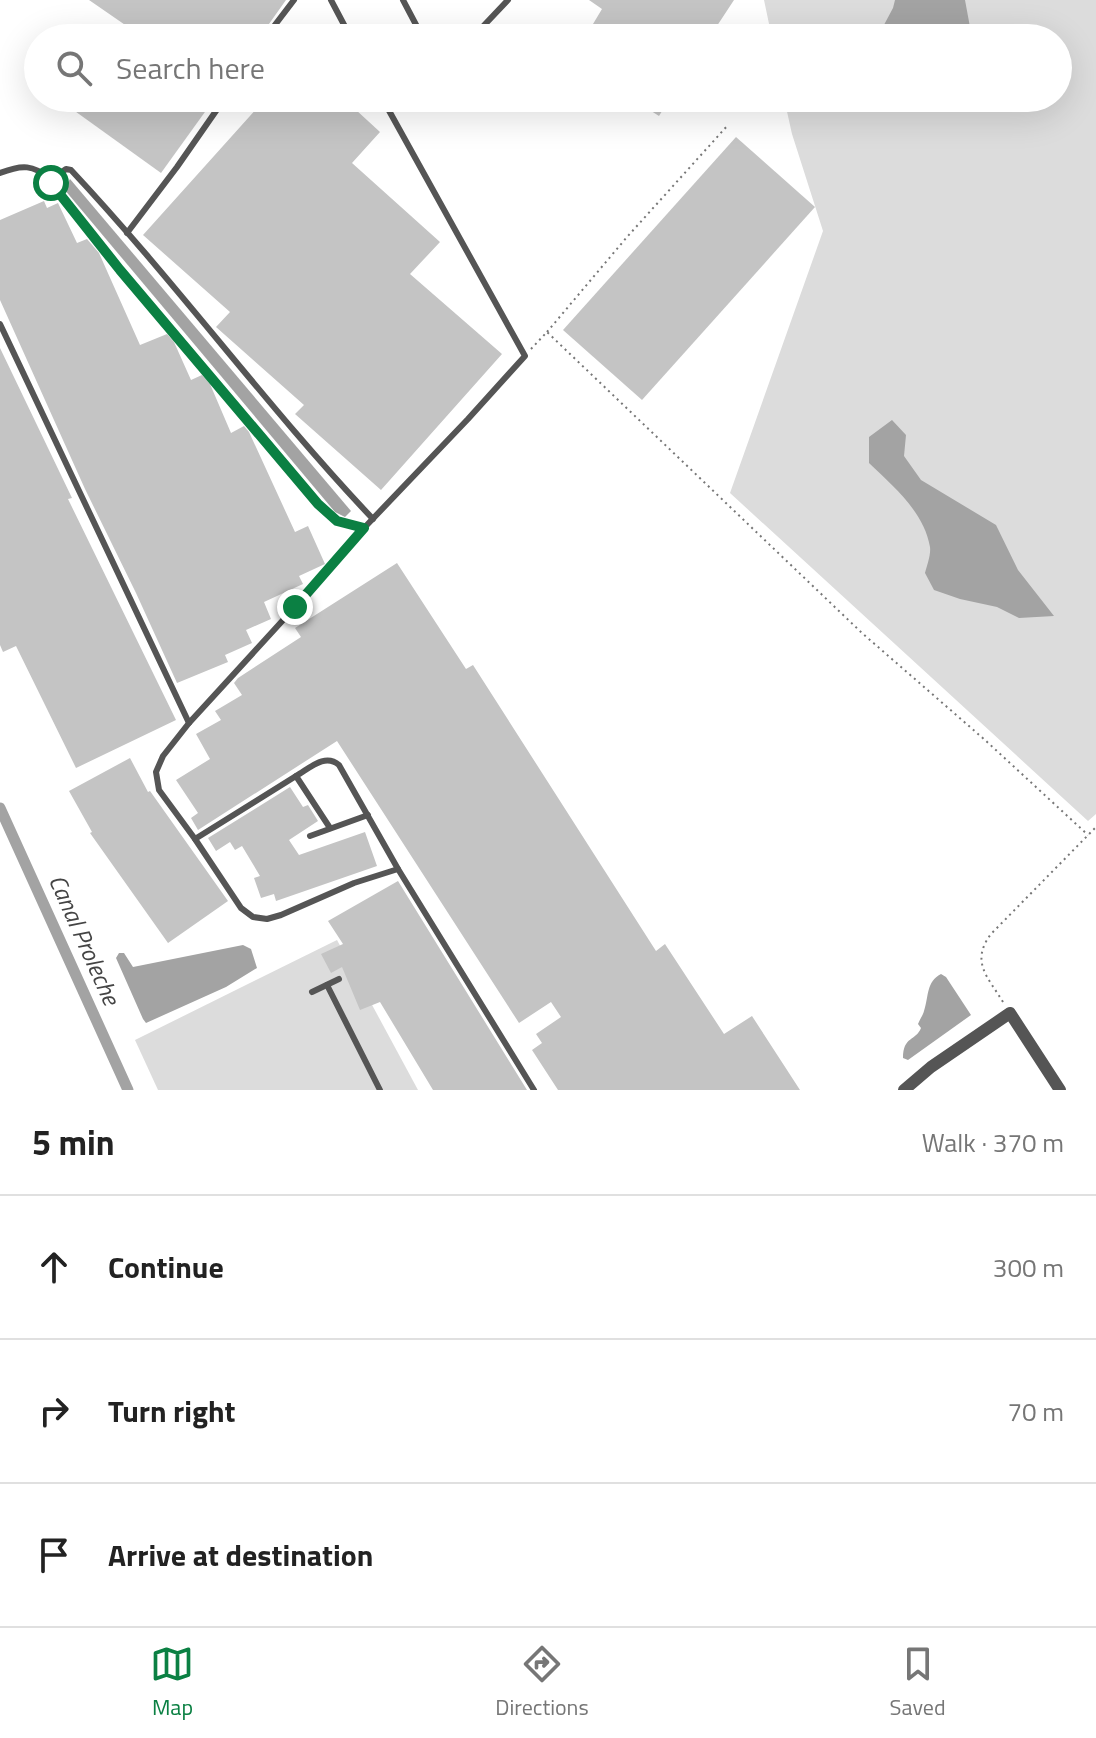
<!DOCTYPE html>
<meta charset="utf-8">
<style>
body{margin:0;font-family:"Titillium Web",sans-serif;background:#f6f6f6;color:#222}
.stop{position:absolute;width:24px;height:24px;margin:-18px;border:6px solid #0b8043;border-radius:50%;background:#fff}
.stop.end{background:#0b8043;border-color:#fff;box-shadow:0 2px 8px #0008}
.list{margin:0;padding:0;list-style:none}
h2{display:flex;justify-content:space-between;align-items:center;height:104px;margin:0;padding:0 32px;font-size:34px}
h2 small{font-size:26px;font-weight:400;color:#767676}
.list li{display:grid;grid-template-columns:52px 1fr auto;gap:24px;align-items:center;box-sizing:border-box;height:144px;padding:0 32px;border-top:2px solid #e0e0e0}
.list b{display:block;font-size:30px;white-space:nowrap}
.list em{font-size:26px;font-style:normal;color:#767676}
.icon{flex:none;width:44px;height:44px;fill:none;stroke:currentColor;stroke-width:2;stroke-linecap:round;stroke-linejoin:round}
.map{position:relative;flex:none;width:1096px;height:1090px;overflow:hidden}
.search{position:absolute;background:#fff;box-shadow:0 8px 32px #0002;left:24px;right:24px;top:24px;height:88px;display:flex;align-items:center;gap:20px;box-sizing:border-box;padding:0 28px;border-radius:44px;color:#767676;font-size:30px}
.sheet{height:536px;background:#fff}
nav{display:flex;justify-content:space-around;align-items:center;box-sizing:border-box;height:112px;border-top:2px solid #e0e0e0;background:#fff;font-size:22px;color:#767676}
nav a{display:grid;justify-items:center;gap:4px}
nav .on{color:#0b8043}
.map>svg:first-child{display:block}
.green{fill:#dcdcdc}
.water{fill:#a3a3a3}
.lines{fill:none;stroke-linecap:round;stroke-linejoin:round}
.canal{stroke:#a3a3a3;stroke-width:11}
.building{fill:#c4c4c4}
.path{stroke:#777;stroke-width:2;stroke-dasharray:2 4;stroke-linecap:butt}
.lane{stroke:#555;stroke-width:6}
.street{stroke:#555;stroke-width:12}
.route{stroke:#0b8043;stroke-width:10}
.labels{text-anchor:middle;stroke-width:7;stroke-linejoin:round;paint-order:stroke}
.water-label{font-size:24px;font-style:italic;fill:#444;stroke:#fff}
</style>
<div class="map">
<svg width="1096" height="1090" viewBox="0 0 1096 1090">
<rect width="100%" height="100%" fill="#fff"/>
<!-- green -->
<g class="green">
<path d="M764,0H1096V814L1088,821L730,493L823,231L792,134L784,98H1058V38H772Z"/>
<path d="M337,940L418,1090H158L135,1040Z"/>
</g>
<!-- water -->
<g class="water">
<path d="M895,0H965L972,38H877L893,8Z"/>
<path d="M70,179L351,511L345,517L335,512L64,189Z"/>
<path d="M892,420L906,435L904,456L921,480L996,525L1018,570L1054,616L1019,618L997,607L960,599L934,590L925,573C927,565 931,555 930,547C924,512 894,487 869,463V437Z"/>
<path d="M243,945L251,949L257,968L226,987L146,1023L143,1019L116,958L119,953H124L133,967Z"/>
<path d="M941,974L946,977L971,1015L908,1060L903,1058C903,1036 916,1041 921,1028L918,1024C920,1019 923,1015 924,1011C929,996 926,982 941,974Z"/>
</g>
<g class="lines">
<!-- canal -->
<path class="canal" d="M0,808L128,1090"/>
</g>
<!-- building -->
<g class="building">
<path d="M89,0H286L259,38H124L131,29Z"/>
<path d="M589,0H734L709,38H603L590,29L602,9Z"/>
<path d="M80,98H215L161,173L72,109Z"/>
<path d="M266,98H343L380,132L352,163L440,242L410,274L502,354L381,490L295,414L304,405L216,327L230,312L143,235Z"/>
<path d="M631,98H670L659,116Z"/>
<path d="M736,137L815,207L642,400L563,330Z"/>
<path d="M44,201L47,208L58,203L77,243L87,239L99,253L140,345L167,334L174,342L191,380L202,375L210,384L231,433L244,426L249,432L295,532L308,526L325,564L299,576L303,584L264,602L271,619L246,630L252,643L225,655L228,662L177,683L136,593L85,489L0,300V220Z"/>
<path d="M0,348L72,498L68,499L176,720L76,768L16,646L3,652L0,645Z"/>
<path d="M397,563L466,669L473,665L656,951L665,944L724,1034L752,1016L800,1090H558L532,1050L542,1043L536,1034L561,1017L551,1002L519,1023L337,741L198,830L191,818L198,813L176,780L210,759L196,734L221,720L215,711L242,695L234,683L238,678L301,637L295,628Z"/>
<path d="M130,758L148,792L150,791L228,901L168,943L90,833L92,832L69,791Z"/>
<path d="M290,787L303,807L308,805L318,821L289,840L299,855L365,832L377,866L276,901L274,894L261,898L254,878L260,876L242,846L235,850L230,842L216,851L208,838Z"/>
<path d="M398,881L527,1090H433L380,1002L360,1010L342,967L331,973L321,954L343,944L328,921Z"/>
</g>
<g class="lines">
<!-- path -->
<g class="path">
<path d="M547,332L627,237L728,125"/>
<path d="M531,349L547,332L862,633L985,740L1088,835"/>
<path d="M1003,1002C988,977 970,962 991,934L1096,827"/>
</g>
<!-- lane -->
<g class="lane">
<path d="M331,0L351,38"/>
<path d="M403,0L423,38"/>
<path d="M265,38L294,0"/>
<path d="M472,38L508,0"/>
<path d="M382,98L525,356L468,419L364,528L295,607L189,723L163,756L156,772L159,790L195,839L241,908L253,917L267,919L281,915L354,883L398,869"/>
<path d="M0,173C23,164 32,165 52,179L53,187L120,270L181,340L277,457L318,504L337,521L364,528"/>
<path d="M52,179L66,169L71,170C176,282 267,407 373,519"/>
<path d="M127,233L177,167L225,98"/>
<path d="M0,324L189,723"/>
<path d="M330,828L296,776C310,768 325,753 339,765L398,869L534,1090"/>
<path d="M310,836L368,815"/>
<path d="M195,839L296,776"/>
<path d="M327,985L380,1090"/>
<path d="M312,992L339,979"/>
</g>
<!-- street -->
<path class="street" d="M904,1090L931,1067L1010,1013L1060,1090"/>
</g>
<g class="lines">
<!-- route -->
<path class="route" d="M51,183L120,270L318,504L337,521L364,528L295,607"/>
</g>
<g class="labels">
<!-- water labels -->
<g class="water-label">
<text transform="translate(84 940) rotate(66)" y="8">Canal Proleche</text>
</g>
</g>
</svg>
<div class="stop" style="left:51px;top:183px"></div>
<div class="stop end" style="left:295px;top:607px"></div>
<div class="search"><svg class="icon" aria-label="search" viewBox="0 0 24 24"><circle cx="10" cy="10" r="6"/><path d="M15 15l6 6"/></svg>Search here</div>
</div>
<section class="sheet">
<h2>5 min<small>Walk · 370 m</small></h2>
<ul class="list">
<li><svg class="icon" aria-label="ahead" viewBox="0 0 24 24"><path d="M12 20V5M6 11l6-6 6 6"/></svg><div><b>Continue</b></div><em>300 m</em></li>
<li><svg class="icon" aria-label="right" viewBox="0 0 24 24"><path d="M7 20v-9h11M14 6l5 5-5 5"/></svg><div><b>Turn right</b></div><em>70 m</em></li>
<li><svg class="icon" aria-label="arrive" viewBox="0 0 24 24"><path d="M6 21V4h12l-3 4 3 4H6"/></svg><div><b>Arrive at destination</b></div></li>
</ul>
</section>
<nav>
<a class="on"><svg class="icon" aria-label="map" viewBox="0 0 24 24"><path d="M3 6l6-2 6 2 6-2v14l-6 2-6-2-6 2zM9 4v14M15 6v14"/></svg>Map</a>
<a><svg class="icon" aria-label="directions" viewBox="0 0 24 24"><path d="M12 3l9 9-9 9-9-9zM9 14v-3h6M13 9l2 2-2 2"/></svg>Directions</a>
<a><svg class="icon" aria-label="saved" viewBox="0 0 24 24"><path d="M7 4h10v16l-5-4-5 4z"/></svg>Saved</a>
</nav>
